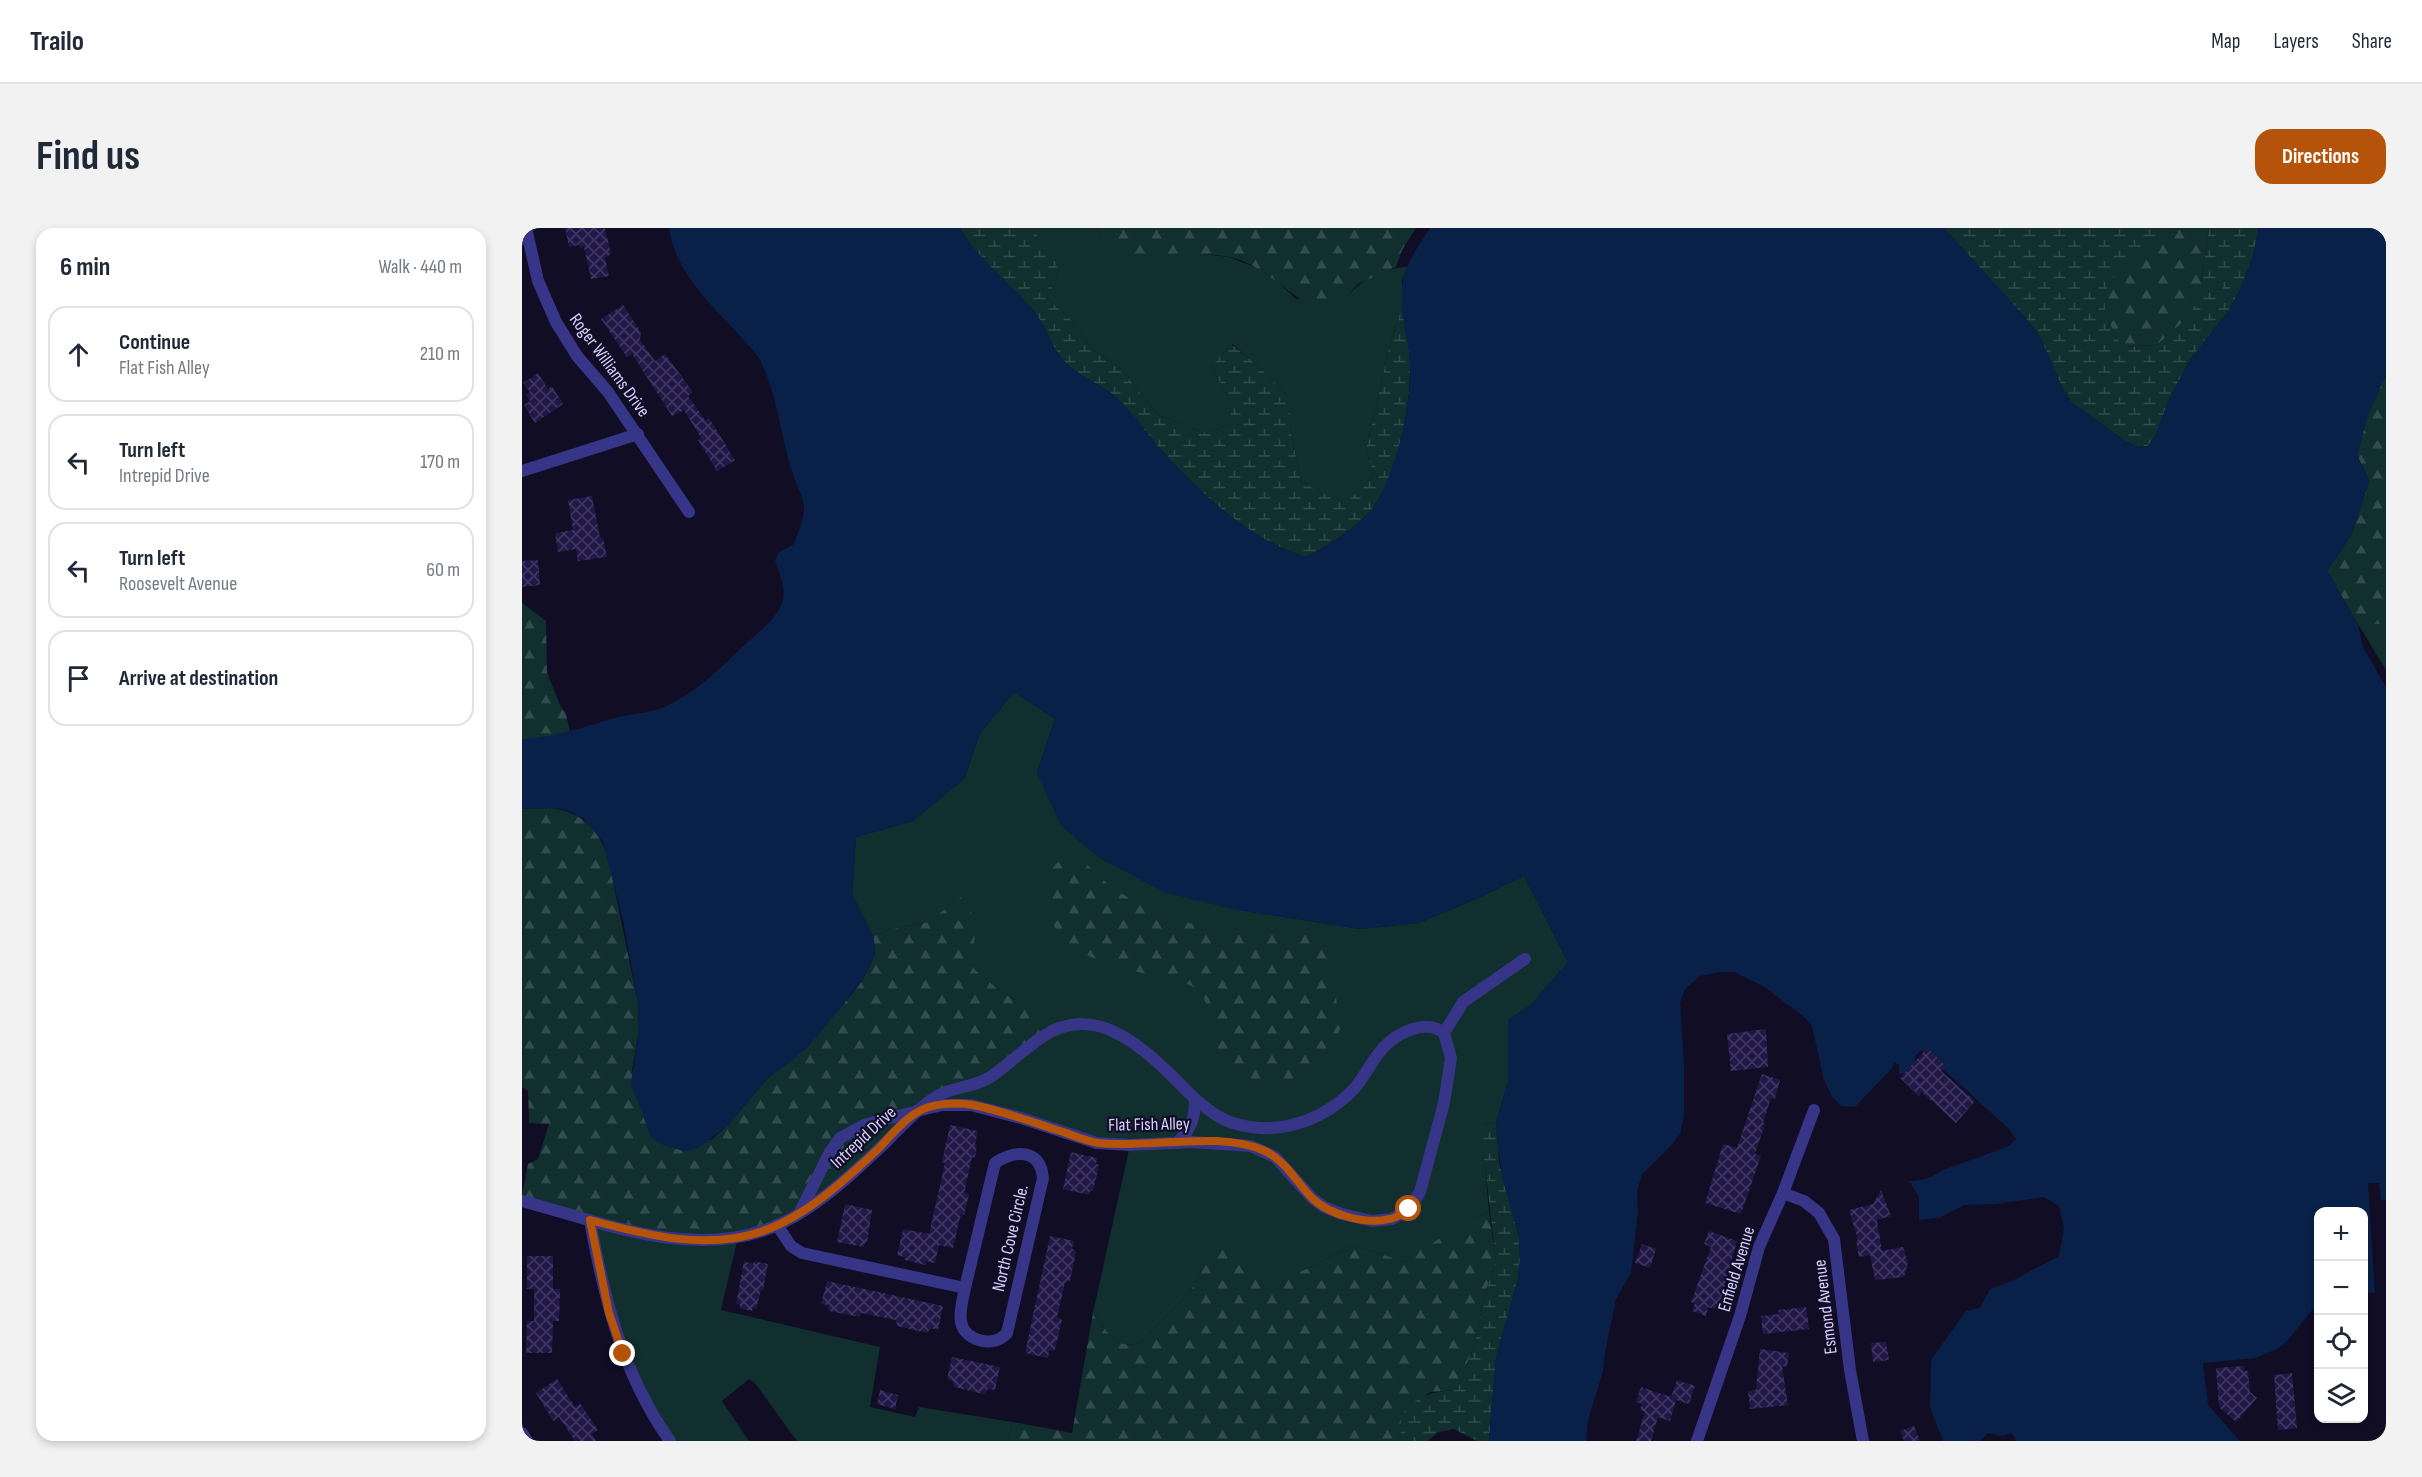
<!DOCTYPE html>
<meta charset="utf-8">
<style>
body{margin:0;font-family:"Sofia Sans Condensed",sans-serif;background:#f2f2f3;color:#1f2937}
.controls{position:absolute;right:18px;bottom:18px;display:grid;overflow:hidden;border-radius:12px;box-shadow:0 3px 9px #0003}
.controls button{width:54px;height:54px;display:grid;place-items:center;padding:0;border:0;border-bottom:2px solid #e0e1e3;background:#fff;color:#1f2937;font:30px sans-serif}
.stop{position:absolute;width:18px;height:18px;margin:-14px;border:4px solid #b45309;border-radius:50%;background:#fff}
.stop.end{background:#b45309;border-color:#fff;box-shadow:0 2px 6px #0008}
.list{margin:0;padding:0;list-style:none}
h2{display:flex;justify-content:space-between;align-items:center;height:78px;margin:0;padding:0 24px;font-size:26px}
h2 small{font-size:20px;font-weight:400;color:#747a83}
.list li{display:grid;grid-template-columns:39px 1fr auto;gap:18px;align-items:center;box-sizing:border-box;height:96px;margin:0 12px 12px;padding:0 12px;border:2px solid #e0e1e3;border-radius:18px}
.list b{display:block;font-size:22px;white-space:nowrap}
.list p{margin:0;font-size:20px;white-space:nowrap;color:#747a83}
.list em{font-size:20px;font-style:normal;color:#747a83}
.icon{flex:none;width:33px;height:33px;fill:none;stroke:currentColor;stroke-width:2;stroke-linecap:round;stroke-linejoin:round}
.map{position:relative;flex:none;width:1864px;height:1213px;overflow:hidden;border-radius:18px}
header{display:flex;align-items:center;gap:36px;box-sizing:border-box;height:84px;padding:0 30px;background:#fff;border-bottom:2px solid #e0e1e3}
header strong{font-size:28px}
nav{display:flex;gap:33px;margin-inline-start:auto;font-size:21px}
.intro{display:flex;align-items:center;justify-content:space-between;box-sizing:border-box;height:144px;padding:0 36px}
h1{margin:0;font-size:42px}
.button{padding:15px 27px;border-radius:18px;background:#b45309;color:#fff;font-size:21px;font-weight:700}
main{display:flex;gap:36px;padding:0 36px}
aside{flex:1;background:#fff;border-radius:18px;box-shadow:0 3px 9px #0003}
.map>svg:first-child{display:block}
.grass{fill:#102f2e}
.forest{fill:url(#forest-firs)}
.wetland{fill:url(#wetland-marsh)}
.water{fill:#092148}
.building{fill:url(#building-cross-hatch)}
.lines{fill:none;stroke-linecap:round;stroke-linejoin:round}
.street{stroke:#373587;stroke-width:12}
.route{stroke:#b45309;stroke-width:8}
.labels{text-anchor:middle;stroke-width:4.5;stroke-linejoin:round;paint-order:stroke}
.street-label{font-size:18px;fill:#d6d1ff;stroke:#110d25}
</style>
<header>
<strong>Trailo</strong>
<nav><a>Map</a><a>Layers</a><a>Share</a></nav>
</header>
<div class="intro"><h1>Find us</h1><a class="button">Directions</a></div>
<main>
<aside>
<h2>6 min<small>Walk · 440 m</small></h2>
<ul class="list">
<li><svg class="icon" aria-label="ahead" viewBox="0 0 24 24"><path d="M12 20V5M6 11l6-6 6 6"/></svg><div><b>Continue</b><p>Flat Fish Alley</p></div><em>210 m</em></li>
<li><svg class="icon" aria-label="left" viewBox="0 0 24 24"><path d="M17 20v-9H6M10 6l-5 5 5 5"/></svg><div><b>Turn left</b><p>Intrepid Drive</p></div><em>170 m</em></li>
<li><svg class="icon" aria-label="left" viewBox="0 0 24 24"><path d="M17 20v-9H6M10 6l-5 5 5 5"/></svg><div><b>Turn left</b><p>Roosevelt Avenue</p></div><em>60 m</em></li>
<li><svg class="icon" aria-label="arrive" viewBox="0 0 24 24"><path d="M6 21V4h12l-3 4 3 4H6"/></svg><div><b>Arrive at destination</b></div></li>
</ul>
</aside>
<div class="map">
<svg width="1864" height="1213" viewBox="0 0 1864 1213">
<defs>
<pattern id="forest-firs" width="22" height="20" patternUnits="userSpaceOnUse" patternTransform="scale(1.5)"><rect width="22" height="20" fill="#102f2e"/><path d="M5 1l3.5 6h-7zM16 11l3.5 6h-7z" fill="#324c4d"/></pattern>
<pattern id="wetland-marsh" width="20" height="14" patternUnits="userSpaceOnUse" patternTransform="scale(1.5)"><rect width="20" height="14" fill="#102f2e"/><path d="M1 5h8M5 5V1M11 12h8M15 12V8" fill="none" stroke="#324c4d"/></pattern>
<pattern id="building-cross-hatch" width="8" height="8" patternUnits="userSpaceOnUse" patternTransform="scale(1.5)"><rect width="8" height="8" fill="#211847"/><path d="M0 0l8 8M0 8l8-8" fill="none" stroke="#403963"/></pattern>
</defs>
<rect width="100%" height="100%" fill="#110d25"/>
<!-- grass -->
<g class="grass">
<path d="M509,0H574L581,15L707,29L735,40L756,54L774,71H822C839,53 859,40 885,39L880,53L881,76L867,120L844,222L852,247L823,277L779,254L768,199V170L735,137L710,116L689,139L709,174V195L686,206L636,187L599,141L569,120L550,93L525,70L536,47Z"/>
<path d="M1836,396H1864V442Z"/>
<path d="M492,464L533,491L515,545L711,681L838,701L897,695L956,670L1002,648L1046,734L1009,777L986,792V853L974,895L959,896L967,983L897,1023L884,1034L830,1017L787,1040L748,1056L684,1036L668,1064L618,1115C593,1123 585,1102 571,1085L608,917L449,877L403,881L497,773L483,767L452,741L449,725L452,703L439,670L406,694L369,701L351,708L330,666L334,609L391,593L443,550L457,507Z"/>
<path d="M69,998L216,1009L199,1082L358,1119L348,1179L393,1189L397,1179L491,1194L485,1213H275L232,1154L227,1151L200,1173L227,1213H148L105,1135Z"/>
</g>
<!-- forest -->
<g class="forest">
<path d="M574,0H894L880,22L874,39L836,56L822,71L794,81C764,65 742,37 708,29C675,22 639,31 606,25C598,24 589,18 581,15Z"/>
<path d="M1659,0H1687L1679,55L1701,54V61L1682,64L1666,90L1635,117L1600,119C1591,103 1580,86 1582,66C1583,62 1587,58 1589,54C1605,27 1631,11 1659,0Z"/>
<path d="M1864,147V396H1836L1805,343L1830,306L1847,252L1835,227L1846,185Z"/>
<path d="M0,375L24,393L25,445L38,477L44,486L48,504C32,509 17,511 0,511Z"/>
<path d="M29,580C59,584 76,600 86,629L116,775L117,803L110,842L129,909L189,912L204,899L246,850L285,819L330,766L340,753L353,726L351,708L369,701L406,694L439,669C443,676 450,684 452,691C455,707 449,724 452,741L483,767L497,773L521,808L478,843L430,862L308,963L223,1008L122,1007L0,967L6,936L16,931L27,896L7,895L6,863L0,859V581Z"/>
<path d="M549,628L563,635L589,659L615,675L658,693L690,701L778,709L786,702L808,710L818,726L811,745L818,801L816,807C808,817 801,831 792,840C782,849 753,858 740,856C708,851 696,832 688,801C685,787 688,770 673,760C666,755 652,753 643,751C615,743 576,736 552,720C528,703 510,663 533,637C536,633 544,631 549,628Z"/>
<path d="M967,983L974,1033L962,1069L953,1115L935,1162L908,1164L879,1187V1213H485L491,1194L550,1205L571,1085C585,1102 593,1123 618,1115L668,1064L684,1036L695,1023L705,1021L742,1038L748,1055L787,1040L830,1017L884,1034L896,1023Z"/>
</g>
<!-- wetland -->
<g class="wetland">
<path d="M438,0H509L533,28L536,47L525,70L550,93L569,120L599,141L636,187L686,206L709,195V174L689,139L709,116L735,137L768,170V199L779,254L823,276L852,247L844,222L867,120L881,76C883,97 888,119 888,140C888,182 875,247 850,281C836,299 804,319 784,329C729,313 679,266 642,225C626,208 613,188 597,172C582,157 560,151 545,136C530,122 526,102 514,86C490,56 457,34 438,0Z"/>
<path d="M1422,0H1659C1631,11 1605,28 1589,54C1587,58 1583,62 1583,66C1580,87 1591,103 1601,119L1635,117L1665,90L1682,64L1701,61L1700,54L1679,56L1687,0H1737L1731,28L1717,64L1707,82L1668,132L1647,171L1634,207L1626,218L1616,219L1603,213L1549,174L1541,161L1518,109L1507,94Z"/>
<path d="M974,895L977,934L997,1009L998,1030L996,1051L974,1130L967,1213H955L932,1201L917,1204L905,1213H879V1187C898,1166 908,1164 935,1162L953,1115L962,1069L974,1033L958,896Z"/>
</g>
<!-- water -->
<path class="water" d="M147,0H438C457,33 490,56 514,86C526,102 530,122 545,136C560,151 582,157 597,172C613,188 626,208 642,225C679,266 729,313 784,329C804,320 836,299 850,281C874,248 890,176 888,135C886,109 876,79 881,53C884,34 898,16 908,0H1422L1507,94L1518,109L1541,161L1549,174L1603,213L1616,219L1626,218L1634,207L1647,171L1668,132L1707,82L1717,64L1731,28L1737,0H1864V147L1846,185L1835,227L1847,252L1830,306L1805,343L1836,396L1841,419L1864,459V972H1859L1857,955H1846L1853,1065H1842V1087V984H1796V1075L1765,1113L1757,1120L1734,1130L1681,1135L1686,1177L1718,1213H1494L1490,1205L1481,1208L1466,1205L1458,1213H1421L1408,1179L1409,1132L1444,1083L1458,1080L1468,1061L1490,1053L1537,1028L1542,1000L1537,978L1522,969L1474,976L1442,977L1417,990L1397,992V969L1387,953C1400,953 1411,949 1421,942L1487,918L1494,911L1486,900L1400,822L1393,828V844L1377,846V837L1372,834L1371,839L1333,879L1319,878L1310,868L1302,852L1290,798L1281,788L1241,758L1212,744H1198L1178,748L1163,761L1158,775L1162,834V888L1158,906L1147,920L1120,946L1115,963L1116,984L1109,1045L1094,1071L1083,1125L1081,1143L1066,1192L1064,1213H967L974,1130L996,1051L998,1030L997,1009L981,953L975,914L974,895L986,853V792L1009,777L1046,734L1002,648L956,670L897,695L838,701L711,681L644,665L579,631L539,598L515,545L533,491L492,464L457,507L443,550L391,593L334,609L330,666L351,708L353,718V726L340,753L297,806L273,830L246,850L204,899L176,920L162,923L143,918L129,909L109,856L117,803L116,775L102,697L81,614L62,591L44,582L29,580L0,581V511C31,510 59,500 89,491C104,486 119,486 134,482C171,469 198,440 226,414C239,402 256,390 261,372C264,358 257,346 253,332L257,324L271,317C276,306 281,293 282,281C282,268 274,258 271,246C258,207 256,167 237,130C205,88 155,55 147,0Z"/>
<!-- building -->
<g class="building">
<path d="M43,0H83L89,26L83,30L87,48L69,51L62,19L58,20L57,17L47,19Z"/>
<path d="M101,77L119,104L118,112L133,133L143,126L171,164L166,168L183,192L187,190L213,232L195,243L176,212L179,210L162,182L150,188L110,126L105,129L79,91Z"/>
<path d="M16,145L26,161L30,158L41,176L13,195L2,177L8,173L4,167L8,164L1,155Z"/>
<path d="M70,268L78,310H81L85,329L56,333L54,321L36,324L33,305L51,302L46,272Z"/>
<path d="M16,332L18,357L0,359V333Z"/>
<path d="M1244,801L1246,839L1209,843L1205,806Z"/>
<path d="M1405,820L1424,838L1419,843L1453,873L1434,895L1400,864L1397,868L1378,850Z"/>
<path d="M1240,846L1258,852L1253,871L1249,870L1241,895L1243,896L1233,926L1239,928L1219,986L1183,975L1201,916L1215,920Z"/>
<path d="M428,897L456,903L453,916L455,917L453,930L450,929L444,956L443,965L447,966L442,987L439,986L431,1020L417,1017L413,1035L404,1033L403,1037L383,1032V1029L375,1027L381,1001L407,1006L423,935L420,934Z"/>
<path d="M549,924L575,930L574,936L577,937L571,963H568L567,967L541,961Z"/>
<path d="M1359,962L1369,988L1355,992L1360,1023L1381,1019L1386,1034L1382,1049L1353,1052L1348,1027L1337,1029L1334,1013L1336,1012L1327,982L1351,976Z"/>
<path d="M323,976L350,982L345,1015L343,1014L342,1019L315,1014Z"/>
<path d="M1187,1003L1215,1013L1196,1082L1186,1079L1184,1088L1170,1083L1173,1075L1169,1074L1189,1019L1182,1016Z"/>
<path d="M528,1008L552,1013L550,1020L554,1024L548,1053L543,1055L535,1089L540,1092L533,1122L527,1123L526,1130L503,1125Z"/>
<path d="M1120,1016L1134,1021L1128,1040L1113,1035Z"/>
<path d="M5,1028H31V1061H38L37,1093H31L30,1125H4L5,1093H12V1061H5Z"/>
<path d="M222,1033L231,1036L232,1033L246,1036L241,1062H239L234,1081L231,1080L230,1083L218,1080V1077L214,1076Z"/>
<path d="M305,1053L421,1078L416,1102L409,1100L405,1105L375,1098L374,1092L368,1091L340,1085L337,1089L307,1083L306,1077L299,1076Z"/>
<path d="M1284,1079L1287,1101L1241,1106L1239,1088L1257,1086L1256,1082Z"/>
<path d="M1364,1114L1367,1132L1351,1134L1349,1115Z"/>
<path d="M1238,1121L1267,1125L1265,1139L1260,1138L1266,1177L1228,1181L1226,1163L1234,1162Z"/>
<path d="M430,1129L478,1139L473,1162L466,1161L462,1166L432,1159L431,1153L425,1151Z"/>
<path d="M1722,1138V1143H1726L1728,1164L1735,1170L1714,1194L1697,1179L1694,1140Z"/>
<path d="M1770,1145L1775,1200L1756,1202L1752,1147Z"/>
<path d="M35,1151L53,1179L58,1175L76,1202L70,1206L74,1213H53L37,1189L31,1193L14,1165Z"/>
<path d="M1155,1152L1173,1158L1167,1176L1154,1172L1148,1193L1136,1189L1129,1213H1114L1123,1184L1118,1182L1120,1176L1114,1174L1119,1159L1149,1169Z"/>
<path d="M358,1162L376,1167L373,1181L355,1176Z"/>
<path d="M1392,1198L1398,1213H1382L1378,1203Z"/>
</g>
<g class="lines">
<!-- street -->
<g class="street">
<path d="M4,0L16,53L34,94L55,128L86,164L167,284"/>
<path d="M0,243L116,206"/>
<path d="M673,871C684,880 697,891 711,895C755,909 801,893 832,861C843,848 850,832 861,820C875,805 904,790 922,805"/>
<path d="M1261,965L1282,973L1297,985L1312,1011L1328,1142L1341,1213"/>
<path d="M0,973C77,993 160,1029 240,1003C287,988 328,948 364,914C380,898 396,880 415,868C432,858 453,860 470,848C487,836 502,821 520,809C580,768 634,833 673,871C673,891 669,901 655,915"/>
<path d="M278,984L308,924L318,910L342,897L403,881L420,877H449L499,890L575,915L608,917L670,914L729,918L753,929L790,970L802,979L820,986L850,993L870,991L887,981L898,964L922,875L929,830L922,805L941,774L1003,731"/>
<path d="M68,992C82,1071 101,1147 148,1213"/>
<path d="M255,997L269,1018L280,1025L443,1060C441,1070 437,1084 439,1094C443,1114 473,1120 485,1105L521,950C518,920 493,922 473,935L443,1060"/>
<path d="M0,1205L5,1213"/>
<path d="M1175,1213L1218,1088L1237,1019L1261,965L1292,882"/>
</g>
</g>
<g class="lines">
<!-- route -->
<path class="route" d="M101,1126L87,1085L68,992C124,1007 184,1023 241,1003C284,988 322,953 355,922C367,910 379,894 394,885C408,875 435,874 451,877C481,883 510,894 538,903C551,907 563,913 577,915C627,921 697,902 743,923C764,933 775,955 791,971C808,987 845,997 867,991C875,990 881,985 887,981"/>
</g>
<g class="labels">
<!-- street labels -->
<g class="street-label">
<text transform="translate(88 137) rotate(54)" y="6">Roger Williams Drive</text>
<text transform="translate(627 896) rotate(-1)" y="6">Flat Fish Alley</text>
<text transform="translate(341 909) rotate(-43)" y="6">Intrepid Drive</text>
<text transform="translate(488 1010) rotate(-77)" y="6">North Cove Circle.</text>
<text transform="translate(1214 1041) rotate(-73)" y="6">Enfield Avenue</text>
<text transform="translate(1303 1079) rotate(-97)" y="6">Esmond Avenue</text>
</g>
</g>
</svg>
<div class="controls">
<button>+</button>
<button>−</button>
<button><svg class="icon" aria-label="locate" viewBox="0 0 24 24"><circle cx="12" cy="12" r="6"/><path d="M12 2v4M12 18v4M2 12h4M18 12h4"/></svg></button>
<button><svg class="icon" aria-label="layers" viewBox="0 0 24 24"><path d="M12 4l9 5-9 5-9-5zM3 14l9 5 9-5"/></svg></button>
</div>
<div class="stop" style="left:887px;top:981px"></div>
<div class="stop end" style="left:101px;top:1126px"></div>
</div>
</main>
